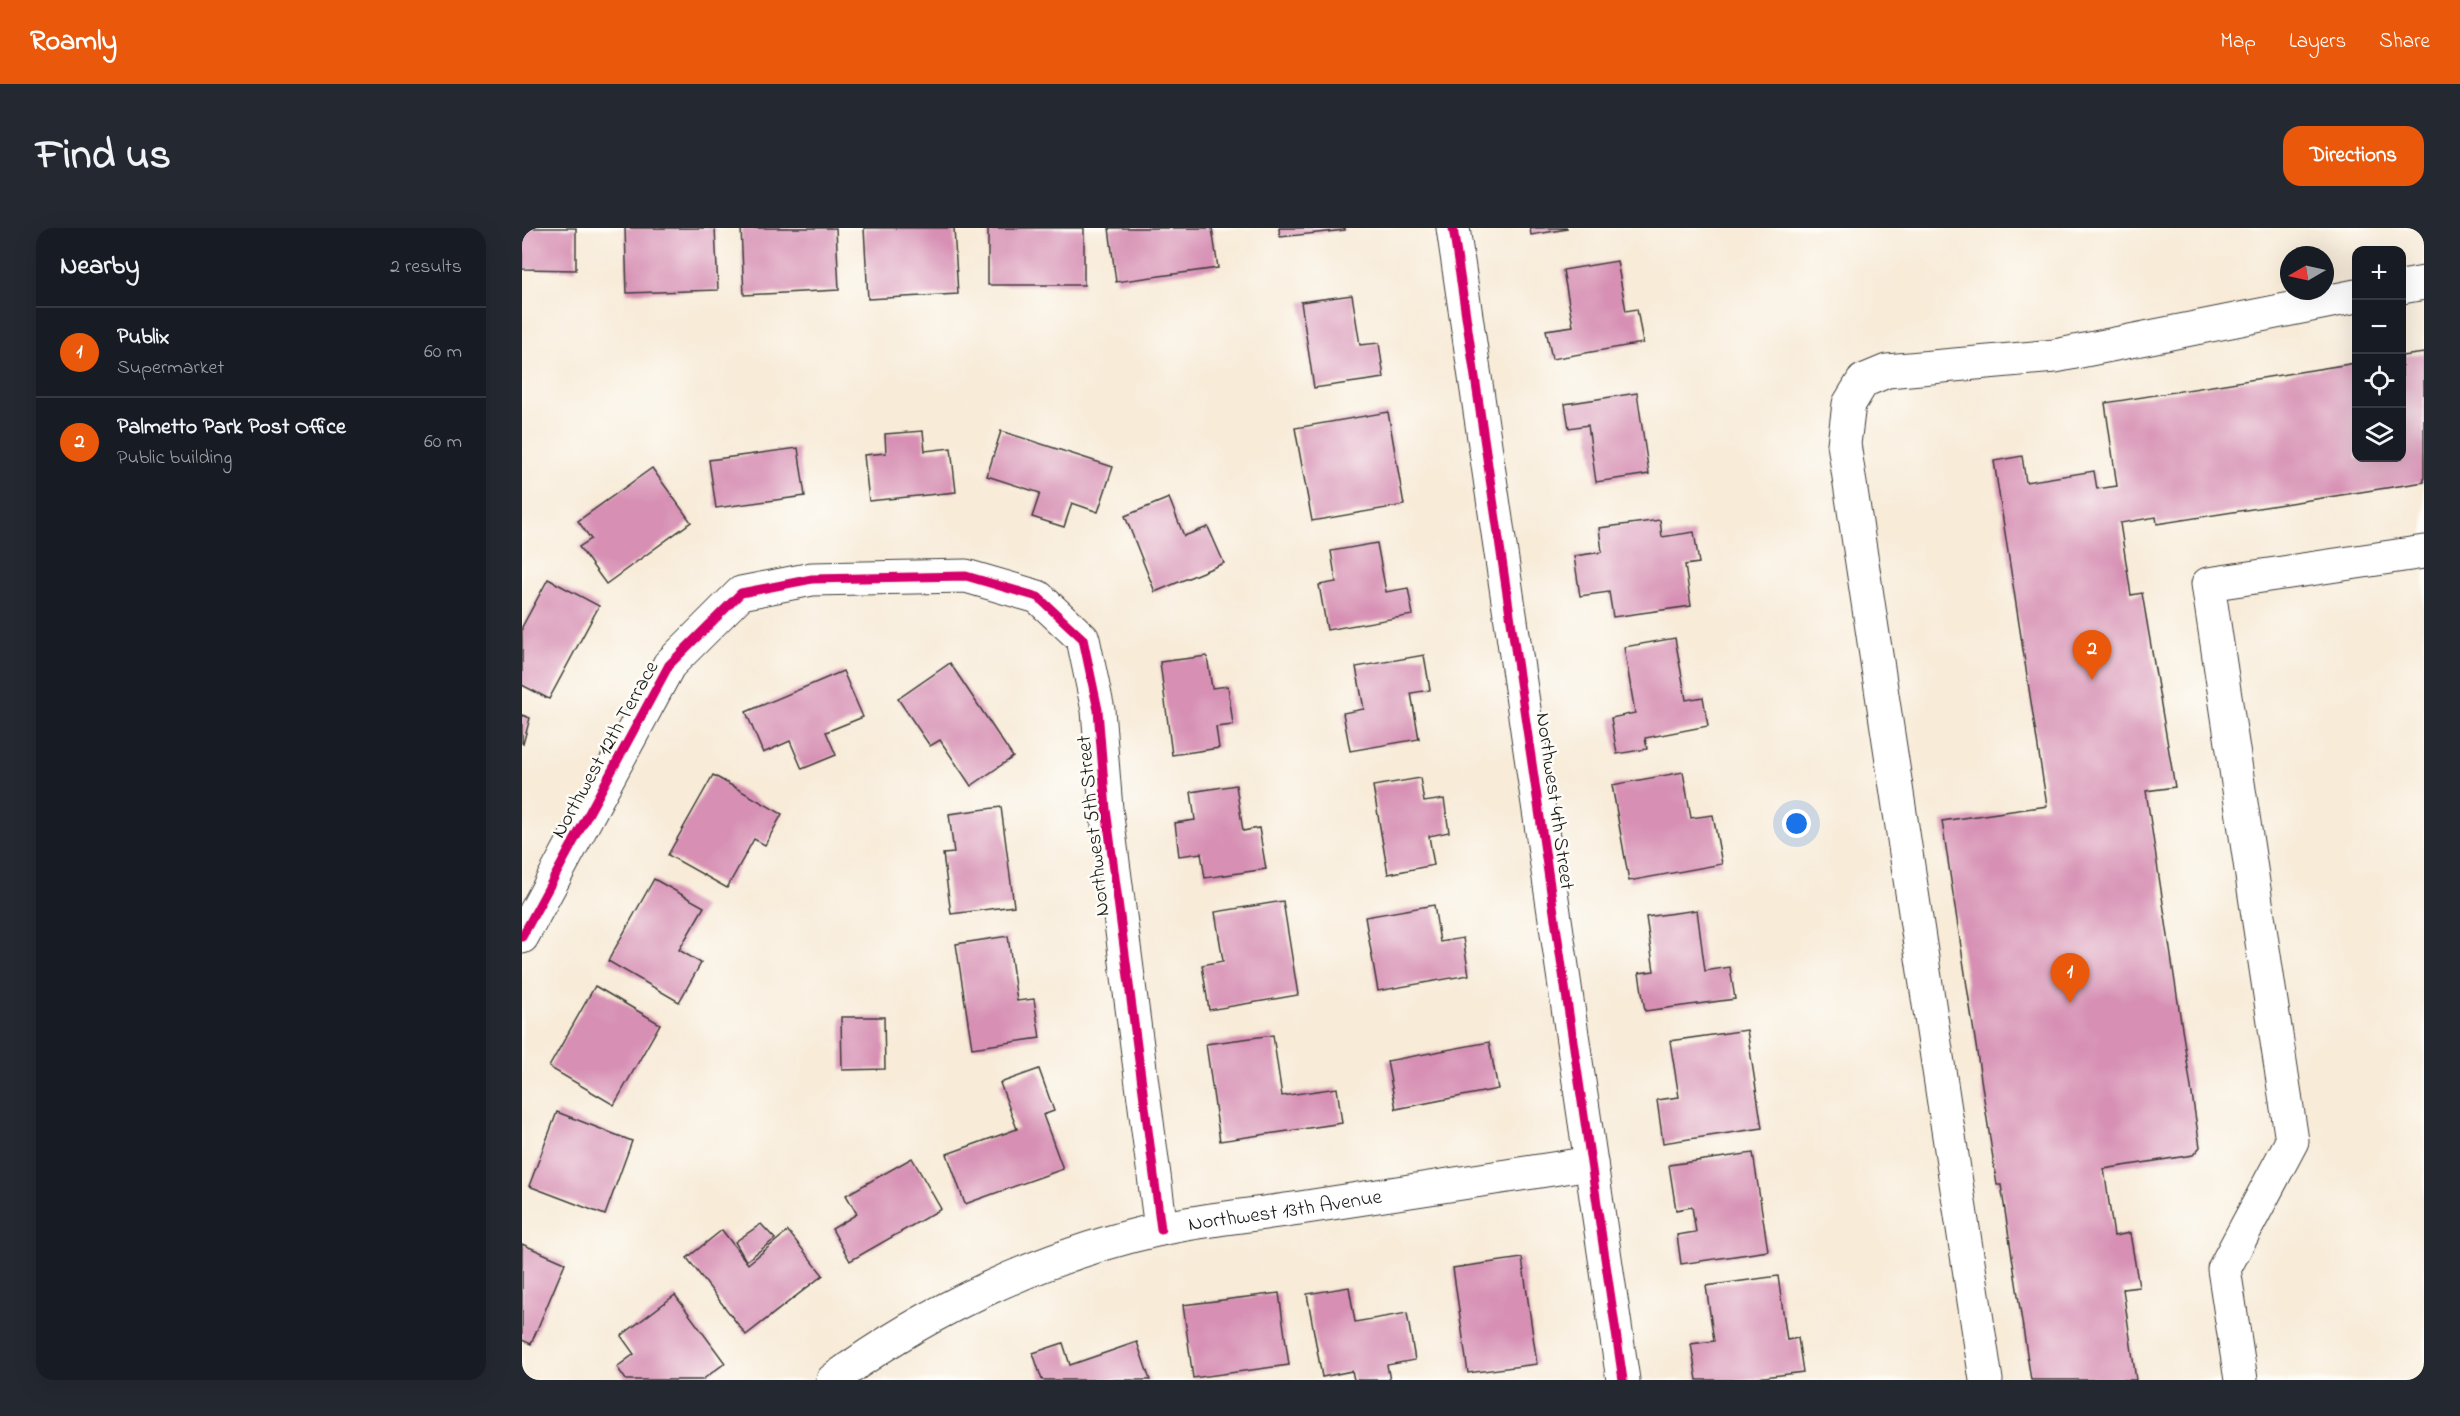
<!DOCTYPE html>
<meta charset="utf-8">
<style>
body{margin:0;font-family:"Indie Flower",sans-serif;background:#242831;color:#f1f3f6}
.controls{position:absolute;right:18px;top:18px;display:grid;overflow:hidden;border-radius:12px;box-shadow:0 6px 24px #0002}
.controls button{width:54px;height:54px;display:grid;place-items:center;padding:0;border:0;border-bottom:2px solid #363941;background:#171b24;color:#f1f3f6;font:30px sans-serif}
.compass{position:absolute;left:1758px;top:18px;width:54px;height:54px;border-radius:50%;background:#171b24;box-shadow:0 6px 24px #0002;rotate:261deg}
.you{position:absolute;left:1275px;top:596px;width:21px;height:21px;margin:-15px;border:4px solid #fff;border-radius:50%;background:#1a73e8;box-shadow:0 0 0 9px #1a73e833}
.badge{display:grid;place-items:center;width:39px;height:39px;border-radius:50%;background:#ea580c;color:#fff;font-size:20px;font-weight:700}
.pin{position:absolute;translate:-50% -50px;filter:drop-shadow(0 2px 3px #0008)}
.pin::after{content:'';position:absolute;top:32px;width:21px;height:18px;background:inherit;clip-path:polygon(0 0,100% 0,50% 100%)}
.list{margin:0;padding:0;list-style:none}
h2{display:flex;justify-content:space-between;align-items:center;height:78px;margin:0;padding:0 24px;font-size:26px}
h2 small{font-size:20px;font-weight:400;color:#9ea1a6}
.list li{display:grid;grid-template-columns:39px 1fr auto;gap:18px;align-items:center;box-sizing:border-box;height:90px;padding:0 24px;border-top:2px solid #363941}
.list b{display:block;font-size:22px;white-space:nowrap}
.list p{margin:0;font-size:20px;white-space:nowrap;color:#9ea1a6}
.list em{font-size:20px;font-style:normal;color:#9ea1a6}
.icon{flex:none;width:33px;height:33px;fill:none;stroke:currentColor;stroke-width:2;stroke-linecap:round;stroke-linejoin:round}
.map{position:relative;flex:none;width:1902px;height:1152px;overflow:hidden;border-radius:18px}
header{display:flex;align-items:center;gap:36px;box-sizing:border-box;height:84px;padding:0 30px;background:#ea580c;color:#fff}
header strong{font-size:28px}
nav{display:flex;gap:33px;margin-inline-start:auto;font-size:21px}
.intro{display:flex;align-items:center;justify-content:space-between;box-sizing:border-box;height:144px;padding:0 36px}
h1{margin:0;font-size:42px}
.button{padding:15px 27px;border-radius:18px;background:#ea580c;color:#fff;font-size:21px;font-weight:700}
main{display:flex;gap:36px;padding:0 36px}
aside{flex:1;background:#171b24;border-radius:18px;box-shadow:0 6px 24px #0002}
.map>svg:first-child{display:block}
.building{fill:#d790b4}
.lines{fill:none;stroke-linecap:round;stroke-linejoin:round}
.minor-casing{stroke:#3d3b38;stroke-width:35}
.minor{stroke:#fff;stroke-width:33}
.cycleway-casing{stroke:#fdfcf7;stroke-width:13}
.cycleway{stroke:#d6006c;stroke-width:9}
.labels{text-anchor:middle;stroke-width:5;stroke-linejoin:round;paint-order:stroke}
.street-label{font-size:21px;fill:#1c1c1c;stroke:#fdfcf7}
</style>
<header>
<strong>Roamly</strong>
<nav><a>Map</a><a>Layers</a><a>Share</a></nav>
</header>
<div class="intro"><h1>Find us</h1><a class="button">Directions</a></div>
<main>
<aside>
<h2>Nearby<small>2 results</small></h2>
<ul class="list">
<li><span class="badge">1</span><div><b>Publix</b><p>Supermarket</p></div><em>60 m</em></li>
<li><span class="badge">2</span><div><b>Palmetto Park Post Office</b><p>Public building</p></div><em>60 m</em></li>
</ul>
</aside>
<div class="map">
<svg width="1902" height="1152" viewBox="0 0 1902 1152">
<rect width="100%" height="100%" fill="#fdfcf7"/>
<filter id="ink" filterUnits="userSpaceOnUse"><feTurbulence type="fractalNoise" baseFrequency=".0167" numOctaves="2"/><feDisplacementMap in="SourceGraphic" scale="12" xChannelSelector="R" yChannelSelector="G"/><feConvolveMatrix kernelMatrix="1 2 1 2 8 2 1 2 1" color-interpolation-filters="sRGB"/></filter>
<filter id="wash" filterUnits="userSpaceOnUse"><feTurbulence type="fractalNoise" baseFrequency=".008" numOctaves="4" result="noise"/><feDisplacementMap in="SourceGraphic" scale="24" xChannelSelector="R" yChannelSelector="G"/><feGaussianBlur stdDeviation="1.35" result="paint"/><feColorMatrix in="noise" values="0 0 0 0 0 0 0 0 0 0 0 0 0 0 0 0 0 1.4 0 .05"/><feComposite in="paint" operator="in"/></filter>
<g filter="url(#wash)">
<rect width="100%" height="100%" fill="#f8ebd8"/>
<g id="blocks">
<!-- building -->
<g class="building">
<path d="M0,0H54V42L0,41Z"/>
<path d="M103,0H193L196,62L105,65Z"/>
<path d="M219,0H314L317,62L222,67Z"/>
<path d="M342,0H432L436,66L346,71Z"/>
<rect x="466" y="0" width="96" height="57"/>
<path d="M587,0H690L696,40L594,54Z"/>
<path d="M757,0H823V2L758,9Z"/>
<path d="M1008,0H1045V1L1009,7Z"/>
<path d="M1095,33L1104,83L1115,81L1121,115L1030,131L1024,102L1051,98L1041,42Z"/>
<path d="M830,67L838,117L857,115L862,150L792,160L779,74Z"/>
<path d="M1902,125V254L1635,296L1634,289L1598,295L1609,367L1620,365L1653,559L1624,563L1678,919L1671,927L1582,941L1592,1008L1608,1005L1617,1059L1601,1061L1614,1152H1509L1479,957H1475L1420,593L1525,578L1472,233L1500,228L1504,254L1572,243L1575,261L1595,258L1583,175L1834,135V230H1880V128Z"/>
<path d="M1115,165L1127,246L1074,254L1066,197L1047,200L1043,176Z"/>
<path d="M866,184L882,277L790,293L773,200Z"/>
<path d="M401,203L403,223L429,220L434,264L347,273L342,227L364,225L363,206Z"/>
<path d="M479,203L591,239L576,284L550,275L542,299L510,289L518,265L465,248Z"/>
<path d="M276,220L283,268L194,280L187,232Z"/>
<path d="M130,240L169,294L84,356L57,319L69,311L56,293Z"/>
<path d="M647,270L662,308L686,299L702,335L633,364L603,288Z"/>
<path d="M1138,292L1140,309L1172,304L1177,335L1163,337L1169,378L1091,389L1087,364L1058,368L1052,328L1080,324L1077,300Z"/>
<path d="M855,315L864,364L886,360L891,387L805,402L797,357L814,354L809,323Z"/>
<path d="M26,351L77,378L27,471L0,457V399Z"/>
<path d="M1153,410L1164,472L1181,469L1186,498L1123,510L1125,521L1095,526L1089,490L1113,485L1102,419Z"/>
<path d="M902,427L908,462L889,465L897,511L828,523L821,485L842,481L834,439Z"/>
<path d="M685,428L690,460L706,458L711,497L694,499L697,520L650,527L638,434Z"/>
<path d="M428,435L491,529L449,558L418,512L408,518L376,471Z"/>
<path d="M321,443L341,489L304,504L314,527L280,541L268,513L241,525L224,484Z"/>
<path d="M0,487L8,490L1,516L0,515Z"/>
<path d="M1161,544L1169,590L1191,587L1200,636L1107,653L1090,557Z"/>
<path d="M191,547L260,586L243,617L232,611L205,660L146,627Z"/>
<path d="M898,550L902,574L922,571L927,604L907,608L912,637L866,646L851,558Z"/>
<path d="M714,557L721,603L737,600L744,641L683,650L679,625L657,628L653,595L673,592L669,564Z"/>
<path d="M479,579L492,678L429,686L421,626L432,625L427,586Z"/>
<path d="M132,651L182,679L157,722L179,735L157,774L86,733Z"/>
<path d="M761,673L776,767L687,782L680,737L701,733L693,684Z"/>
<path d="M912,677L918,714L941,710L947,747L856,763L843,689Z"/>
<path d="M1175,682L1183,743L1208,739L1213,771L1123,783L1117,745L1132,743L1124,689Z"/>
<path d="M486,708L495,773L512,771L518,810L450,820L434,716Z"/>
<path d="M73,758L138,796L92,877L27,839Z"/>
<path d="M319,789H362L363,841L320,842Z"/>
<path d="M1225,802L1240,900L1141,915L1135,872L1157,869L1148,813Z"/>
<path d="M751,807L760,868L815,860L820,895L698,913L684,816Z"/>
<path d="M967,814L976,861L874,881L865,833Z"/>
<path d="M517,841L532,883L521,887L541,941L443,976L425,926L495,901L478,855Z"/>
<path d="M35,884L110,913L83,987L7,958Z"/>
<path d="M1231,925L1246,1023L1159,1036L1155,1007L1174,1004L1170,979L1154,982L1147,937Z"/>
<path d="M390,930L419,981L328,1033L310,1001L335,986L324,967Z"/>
<path d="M239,996L253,1011L224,1033L213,1014Z"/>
<path d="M200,1002L226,1036L266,1003L301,1047L224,1107L165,1030Z"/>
<path d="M0,1016L43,1035L9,1116L0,1112Z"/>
<path d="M1000,1030L1015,1136L946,1145L931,1040Z"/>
<path d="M1256,1048L1265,1112L1276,1110L1281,1144L1220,1152H1175L1169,1116L1192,1113L1184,1058Z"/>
<path d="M827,1059L833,1094L885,1085L893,1132L865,1137L868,1152H832L830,1143L800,1149L785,1066Z"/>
<path d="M757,1065L767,1137L671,1150L661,1077Z"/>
<path d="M153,1067L203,1135L180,1152H104L95,1139L112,1126L99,1108Z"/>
<path d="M615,1114L628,1152H520L511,1125L541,1115L548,1137Z"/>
</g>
</g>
</g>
<g filter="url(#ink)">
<use href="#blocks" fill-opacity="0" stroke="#3d3b38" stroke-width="1.5"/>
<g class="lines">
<!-- minor casing -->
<g class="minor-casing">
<g id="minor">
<path d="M931,0L1101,1152"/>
<path d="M1880,59L1902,55"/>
<path d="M0,709L147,437L219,365L290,351L444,348L516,369L561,411L576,482L584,581L639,1001"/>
<path id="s1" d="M311,1152C405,1082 525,1026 639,1001C684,991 732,987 778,980C875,965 972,950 1069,935"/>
<path d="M1464,1152L1322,216L1327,176L1341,153L1365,143L1533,128L1834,68"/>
<path d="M1719,1152L1702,1041L1770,913L1686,356L1902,324"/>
</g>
</g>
<!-- minor -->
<use href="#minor" class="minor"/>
<!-- cycleway casing -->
<g class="cycleway-casing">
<g id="cycleway">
<path d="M931,0L1101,1152"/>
<path d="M0,709L147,437L219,365L290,351L444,348L516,369L561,411L576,482L584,581L639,1001"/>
</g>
</g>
<!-- cycleway -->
<use href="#cycleway" class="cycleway"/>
</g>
</g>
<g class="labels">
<!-- street labels -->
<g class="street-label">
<text transform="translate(82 521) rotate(-61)" y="7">Northwest 12th Terrace</text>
<text transform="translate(1034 573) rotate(82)" y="7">Northwest 4th Street</text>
<text transform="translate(570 598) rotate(-96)" y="7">Northwest 5th Street</text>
<text dy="7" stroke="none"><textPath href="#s1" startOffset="489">Northwest 13th Avenue</textPath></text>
</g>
</g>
</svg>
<div class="controls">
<button>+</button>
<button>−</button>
<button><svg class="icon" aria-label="locate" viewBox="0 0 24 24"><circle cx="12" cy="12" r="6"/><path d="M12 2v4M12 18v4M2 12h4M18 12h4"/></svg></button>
<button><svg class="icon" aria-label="layers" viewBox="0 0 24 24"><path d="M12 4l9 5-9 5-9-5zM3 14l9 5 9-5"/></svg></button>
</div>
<svg class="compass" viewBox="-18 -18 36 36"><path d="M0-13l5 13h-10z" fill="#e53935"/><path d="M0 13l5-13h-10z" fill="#9ea1a6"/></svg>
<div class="you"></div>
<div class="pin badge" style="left:1548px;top:775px">1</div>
<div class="pin badge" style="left:1570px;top:452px">2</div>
</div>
</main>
